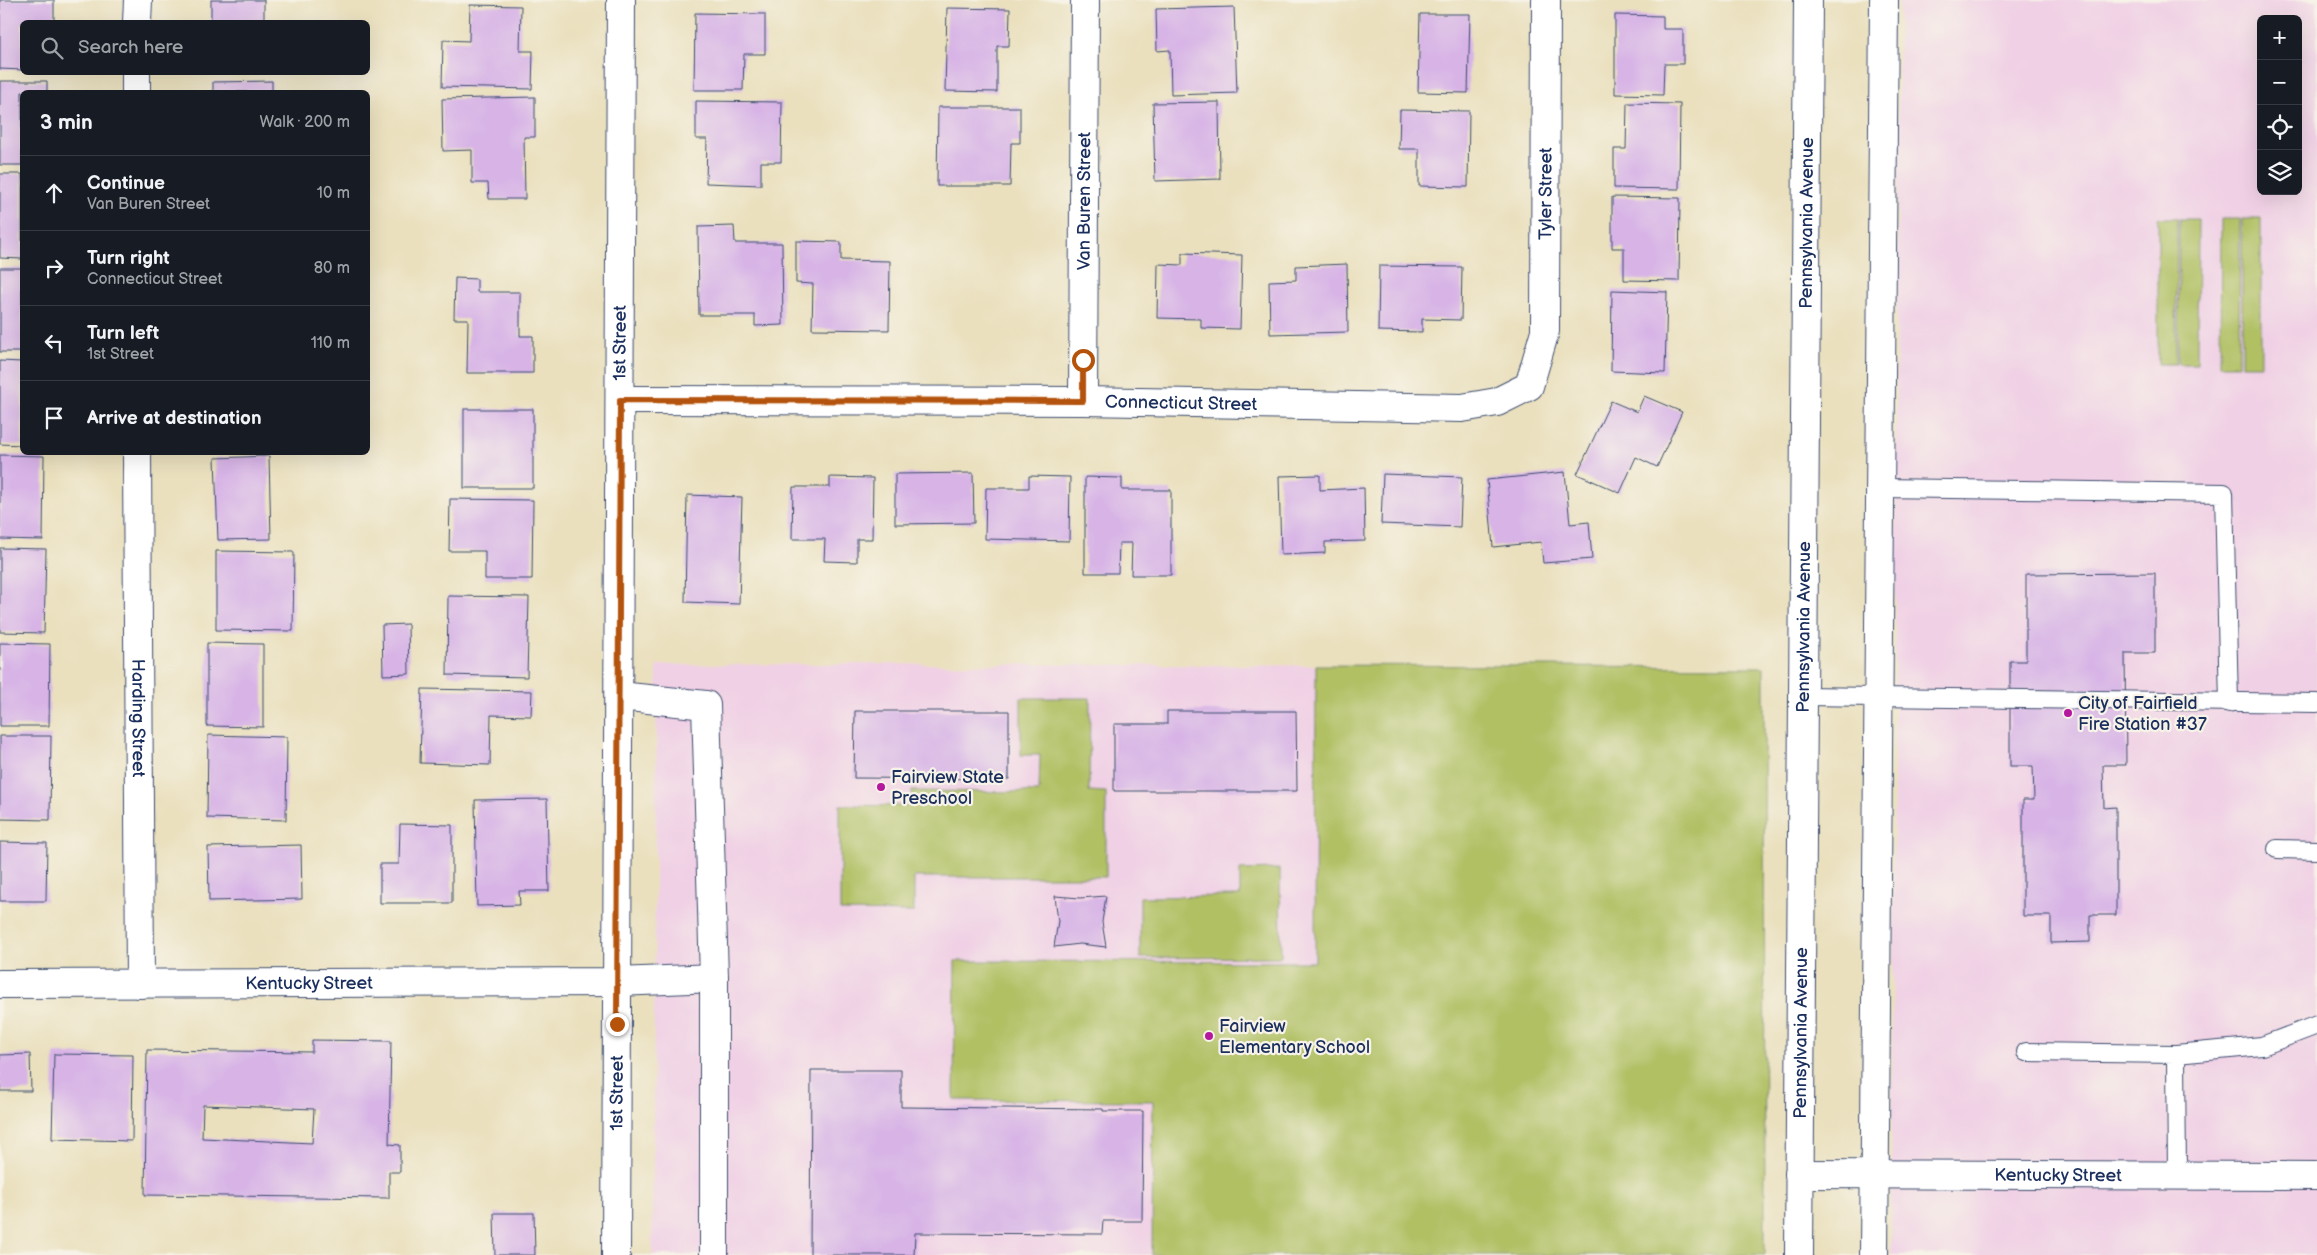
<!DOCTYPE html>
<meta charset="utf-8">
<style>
body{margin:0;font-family:"Balsamiq Sans",sans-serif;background:#242831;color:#f1f3f6}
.controls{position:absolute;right:15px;top:15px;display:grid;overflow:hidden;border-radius:8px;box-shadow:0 5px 20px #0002}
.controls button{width:45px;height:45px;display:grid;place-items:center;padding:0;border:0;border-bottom:1px solid #363941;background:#171b24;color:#f1f3f6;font:25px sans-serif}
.stop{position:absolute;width:15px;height:15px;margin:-11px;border:4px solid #b45309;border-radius:50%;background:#fff}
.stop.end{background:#b45309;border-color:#fff;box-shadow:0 1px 5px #0008}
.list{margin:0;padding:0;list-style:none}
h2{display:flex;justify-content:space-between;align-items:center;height:65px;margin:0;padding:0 20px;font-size:21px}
h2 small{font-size:16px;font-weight:400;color:#9ea1a6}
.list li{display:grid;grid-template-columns:32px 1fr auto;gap:15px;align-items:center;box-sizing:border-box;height:75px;padding:0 20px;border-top:1px solid #363941}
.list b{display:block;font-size:19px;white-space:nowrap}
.list p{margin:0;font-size:16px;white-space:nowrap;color:#9ea1a6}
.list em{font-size:16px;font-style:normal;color:#9ea1a6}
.icon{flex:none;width:28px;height:28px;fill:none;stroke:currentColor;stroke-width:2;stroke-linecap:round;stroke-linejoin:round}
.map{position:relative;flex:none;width:2317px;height:1255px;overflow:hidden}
.search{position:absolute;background:#171b24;box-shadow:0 5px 20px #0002;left:20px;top:20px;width:350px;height:55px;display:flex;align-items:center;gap:12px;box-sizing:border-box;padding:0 18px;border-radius:8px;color:#9ea1a6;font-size:19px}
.panel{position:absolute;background:#171b24;box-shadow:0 5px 20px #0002;left:20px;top:90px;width:350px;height:365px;border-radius:8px}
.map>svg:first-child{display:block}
.built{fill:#f0d0e5;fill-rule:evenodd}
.green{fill:#b0c063;stroke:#667860}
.building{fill:#d7b3e6;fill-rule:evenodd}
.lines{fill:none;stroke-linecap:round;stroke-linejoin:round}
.service-casing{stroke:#3a4a6c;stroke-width:20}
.minor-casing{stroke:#3a4a6c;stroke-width:30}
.secondary-casing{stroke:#3a4a6c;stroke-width:30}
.service{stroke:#fff;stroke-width:18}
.minor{stroke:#fff;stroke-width:28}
.secondary{stroke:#fff;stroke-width:28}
.route{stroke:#b45309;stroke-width:6}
.poi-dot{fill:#b5179e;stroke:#f7f3e8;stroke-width:2}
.labels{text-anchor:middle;stroke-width:4.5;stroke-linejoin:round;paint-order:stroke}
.street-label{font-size:18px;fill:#1b2f5e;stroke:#f7f3e8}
.poi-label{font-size:18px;fill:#1b2f5e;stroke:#f7f3e8;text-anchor:start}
</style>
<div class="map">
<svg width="2317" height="1255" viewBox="0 0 2317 1255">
<rect width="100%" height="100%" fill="#f7f3e8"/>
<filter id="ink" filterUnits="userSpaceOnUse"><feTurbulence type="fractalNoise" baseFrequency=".02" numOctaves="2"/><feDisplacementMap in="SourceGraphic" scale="10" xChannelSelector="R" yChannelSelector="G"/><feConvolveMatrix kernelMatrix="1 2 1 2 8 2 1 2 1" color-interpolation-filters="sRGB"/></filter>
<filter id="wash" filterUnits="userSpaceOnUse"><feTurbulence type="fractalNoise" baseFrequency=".0096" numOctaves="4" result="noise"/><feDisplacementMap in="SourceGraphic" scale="20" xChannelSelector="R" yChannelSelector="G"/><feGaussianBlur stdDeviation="1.12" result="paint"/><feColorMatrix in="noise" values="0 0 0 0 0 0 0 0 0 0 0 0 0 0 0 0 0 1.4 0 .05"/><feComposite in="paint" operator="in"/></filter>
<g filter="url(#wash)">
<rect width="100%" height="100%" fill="#eae0be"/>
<!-- built -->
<g class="built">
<path d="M1899,0H2317V1255H1891ZM2261,19H2298V191H2261Z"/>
<path d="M857,664L1764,667L1765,1255H652L657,665Z"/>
</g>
<!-- green -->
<g class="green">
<path d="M2158,218H2177L2176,364H2158Z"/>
<path d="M2179,219H2198L2197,364H2178Z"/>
<path d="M2221,219H2240L2239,365H2220Z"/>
<rect x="2242" y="219" width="19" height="146"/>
<path d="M1316,665L1764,667L1765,1255H1152L1153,1101L954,1100L955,961L1315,962Z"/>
<path d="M1021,698H1090L1089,791L1106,792V877H914V912L840,911V805L912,806V791L1039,792L1040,755H1021Z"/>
<path d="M1280,869L1281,957L1140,958V897L1240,896V870Z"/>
</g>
<g id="blocks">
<!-- building -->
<g class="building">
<path d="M0,0H54V22H22V70L0,69Z"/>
<rect x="211" y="0" width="53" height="22"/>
<path d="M470,5L521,6L520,51H533L532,89L442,87L443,40L469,41Z"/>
<path d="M1234,7L1237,93L1171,95L1170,50L1157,51L1156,9Z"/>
<path d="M947,8L1010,9L1009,46H997V92L945,91Z"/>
<path d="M695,13L765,14V54H744L743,90H694Z"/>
<path d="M1420,14H1470L1468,93L1418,92Z"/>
<path d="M1615,15L1663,16V29H1683V64H1664L1663,95L1615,94Z"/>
<path d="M0,81H47V92H22V165H0Z"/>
<path d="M272,81V92H213V82Z"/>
<path d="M535,97V137H524L525,199H489L488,183H472V150L443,151L442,99Z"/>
<path d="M696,101L782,102L781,162H761V185L706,183L707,139H696Z"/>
<path d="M1219,102L1220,179L1155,181L1153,103Z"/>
<path d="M1627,103L1680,104L1679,189L1614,188V149H1626Z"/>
<path d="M938,107H1020V143H1011L1010,186H937Z"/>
<path d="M1400,110L1469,111L1468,187L1419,186V149H1399Z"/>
<path d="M0,174H22V259L0,258Z"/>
<path d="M1612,197L1680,198L1679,281L1624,280V248H1612Z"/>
<path d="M734,226L735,243H782L783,325L755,326V315H699L698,227Z"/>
<path d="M796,241L841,242V260L890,261L889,330L812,329L813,284L796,283Z"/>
<path d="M1182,253L1242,255L1240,329L1201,328V319L1157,318L1158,264L1182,265Z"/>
<path d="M1347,264L1348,332L1270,334L1269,281L1296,280V266Z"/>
<path d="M1379,266L1462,267L1461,320L1422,319V332L1378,331Z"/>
<rect x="0" y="268" width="22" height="84"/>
<path d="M455,278L477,279V292H520V336H533V373H467L468,319H454Z"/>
<path d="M1612,290L1667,292L1665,373L1611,371Z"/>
<path d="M0,361L22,362V445L0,444Z"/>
<path d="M1644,396L1682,412L1657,467L1636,457L1620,493L1577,474L1611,401L1637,412Z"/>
<rect x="464" y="409" width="69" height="79"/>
<path d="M0,455L44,456L43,540L0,539Z"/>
<path d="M269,456L271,539L218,540L215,458Z"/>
<path d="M1565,472L1570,524L1589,522L1592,559L1543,563L1541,542L1493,547L1487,480Z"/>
<path d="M973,473L974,523L895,524V474Z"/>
<path d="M1383,474L1462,477L1460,527L1381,524Z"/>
<path d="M1320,475V490L1364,488L1365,541L1325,542V553L1281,555L1279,476Z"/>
<path d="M1029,476L1070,477L1069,541L985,539L986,488H1029Z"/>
<path d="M830,477L873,478L872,539H857V562L824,561L825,539H792L793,487H830Z"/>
<path d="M1085,477L1122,478V490H1171V575H1131L1132,543H1119L1118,573H1085Z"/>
<path d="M687,495L742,497L739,604L685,602Z"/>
<path d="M450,499L533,500L532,579H485V551H449Z"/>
<path d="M0,548L46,549L44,633L0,632Z"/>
<path d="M216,551L294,552L293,631L216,630Z"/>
<path d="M2155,573V653H2125L2126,765H2103L2104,808L2116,807V915H2090V942L2051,943V916H2023V800H2034L2033,766H2010V661H2026V574Z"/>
<path d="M448,596L529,597L527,677L447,675Z"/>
<path d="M408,624L409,674L383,675L382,625Z"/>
<path d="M0,643L50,644L49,726H0Z"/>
<path d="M207,643L263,644V727L207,726Z"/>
<path d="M422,689L532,691L531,716L491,715L490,765L420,763Z"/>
<path d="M855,711H1009V779L854,778Z"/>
<path d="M1167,711H1296L1297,791H1114V724H1167Z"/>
<path d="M208,735L287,737L286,820L207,818Z"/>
<path d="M0,736H51L50,820L0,819Z"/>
<path d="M547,799L549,891H519L520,905L477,906L475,800Z"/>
<path d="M400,824L452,825V903H380V864H399Z"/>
<path d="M0,842L47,843L46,901H0Z"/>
<path d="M301,845L302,899L209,901L208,847Z"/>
<path d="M1055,896L1080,898L1106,896L1102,922L1106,947L1080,944L1054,947L1058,921Z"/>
<path d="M312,1040L391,1041L389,1144L400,1145V1172H389V1198L145,1195L147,1050L312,1052ZM203,1105L314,1109L312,1143L202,1138Z"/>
<path d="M30,1054L31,1091H0V1055Z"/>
<path d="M54,1054L133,1055L132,1141L52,1139Z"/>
<path d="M811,1070H901V1107L1103,1109V1111H1143L1142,1221H1103L1102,1234L915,1233L914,1255H810Z"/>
<path d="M494,1213H534L535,1255H495Z"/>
</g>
</g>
</g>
<g filter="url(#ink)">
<use href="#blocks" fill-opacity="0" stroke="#3a4a6c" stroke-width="1"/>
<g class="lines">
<!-- service casing -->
<g class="service-casing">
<g id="service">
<path d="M1880,488L2224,493L2229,703"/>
<path d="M1803,696L2317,703"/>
<path d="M2277,849L2317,850"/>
<path d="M2026,1052L2176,1054L2177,1175"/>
<path d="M2176,1054L2262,1046L2317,1025"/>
</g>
</g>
<!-- minor casing -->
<g class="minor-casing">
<g id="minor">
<path d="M137,22L138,0"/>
<path d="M136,92V72"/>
<path id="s1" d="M620,400L1083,401L1462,408L1497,402L1529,386L1545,331L1546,0"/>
<path id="s2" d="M1083,401L1085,0"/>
<path id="s3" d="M137,452L140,984"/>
<path d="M619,696L706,705L714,978"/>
<path id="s4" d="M0,984L618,982L714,978V1255"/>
<path id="s5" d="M1799,1174L2317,1176"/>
<path id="s6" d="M616,1255L621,0"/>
</g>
</g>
<!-- secondary casing -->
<g class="secondary-casing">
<g id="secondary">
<path id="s7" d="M1799,1255L1808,0"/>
<path d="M1874,1255L1884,0"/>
</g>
</g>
<!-- service -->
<use href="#service" class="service"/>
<!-- minor -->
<use href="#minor" class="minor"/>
<!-- secondary -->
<use href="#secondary" class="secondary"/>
</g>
</g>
<g class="lines" filter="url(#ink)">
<!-- route -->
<path class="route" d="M617,1024L620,400L1083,401V360"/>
</g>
<!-- markers -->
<g class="poi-dot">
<circle cx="2068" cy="713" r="5"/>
<circle cx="881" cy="787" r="5"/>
<circle cx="1209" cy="1036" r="5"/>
</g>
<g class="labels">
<!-- street labels -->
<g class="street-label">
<text dy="6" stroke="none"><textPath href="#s1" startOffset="1108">Tyler Street</textPath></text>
<text dy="6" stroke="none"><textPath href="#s2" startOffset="200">Van Buren Street</textPath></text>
<text dy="6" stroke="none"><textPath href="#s7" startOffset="1032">Pennsylvania Avenue</textPath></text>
<text dy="6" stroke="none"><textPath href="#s6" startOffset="912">1st Street</textPath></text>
<text dy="6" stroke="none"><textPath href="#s1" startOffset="561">Connecticut Street</textPath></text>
<text dy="6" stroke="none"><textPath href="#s7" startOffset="628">Pennsylvania Avenue</textPath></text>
<text dy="6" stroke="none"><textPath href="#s3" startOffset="266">Harding Street</textPath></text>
<text dy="6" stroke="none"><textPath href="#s4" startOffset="309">Kentucky Street</textPath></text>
<text dy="6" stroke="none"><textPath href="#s7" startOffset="222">Pennsylvania Avenue</textPath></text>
<text dy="6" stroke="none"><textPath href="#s6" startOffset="162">1st Street</textPath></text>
<text dy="6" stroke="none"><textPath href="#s5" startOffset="259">Kentucky Street</textPath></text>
</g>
<!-- poi labels -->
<g class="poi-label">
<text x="2078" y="709">City of Fairfield<tspan x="2078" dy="21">Fire Station #37</tspan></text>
<text x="891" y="783">Fairview State<tspan x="891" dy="21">Preschool</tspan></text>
<text x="1219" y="1032">Fairview<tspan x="1219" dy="21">Elementary School</tspan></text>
</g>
</g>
</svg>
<div class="controls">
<button>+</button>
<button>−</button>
<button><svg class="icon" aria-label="locate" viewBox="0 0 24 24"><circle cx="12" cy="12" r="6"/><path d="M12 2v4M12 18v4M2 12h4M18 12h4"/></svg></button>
<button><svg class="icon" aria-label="layers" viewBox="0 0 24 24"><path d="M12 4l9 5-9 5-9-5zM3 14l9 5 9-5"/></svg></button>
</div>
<div class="stop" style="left:1083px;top:360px"></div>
<div class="stop end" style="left:617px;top:1024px"></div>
<div class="search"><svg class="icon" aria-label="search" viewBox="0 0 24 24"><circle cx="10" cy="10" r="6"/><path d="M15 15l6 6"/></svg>Search here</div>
<section class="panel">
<h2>3 min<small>Walk · 200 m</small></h2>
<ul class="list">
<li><svg class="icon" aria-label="ahead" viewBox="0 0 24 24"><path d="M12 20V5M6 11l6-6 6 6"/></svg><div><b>Continue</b><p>Van Buren Street</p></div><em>10 m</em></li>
<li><svg class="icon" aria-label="right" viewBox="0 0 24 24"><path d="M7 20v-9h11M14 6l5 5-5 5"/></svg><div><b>Turn right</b><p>Connecticut Street</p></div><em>80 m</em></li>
<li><svg class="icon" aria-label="left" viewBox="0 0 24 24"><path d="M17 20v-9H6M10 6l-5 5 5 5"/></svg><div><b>Turn left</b><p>1st Street</p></div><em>110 m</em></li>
<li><svg class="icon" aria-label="arrive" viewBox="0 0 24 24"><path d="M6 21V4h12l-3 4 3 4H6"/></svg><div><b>Arrive at destination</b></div></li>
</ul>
</section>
</div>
